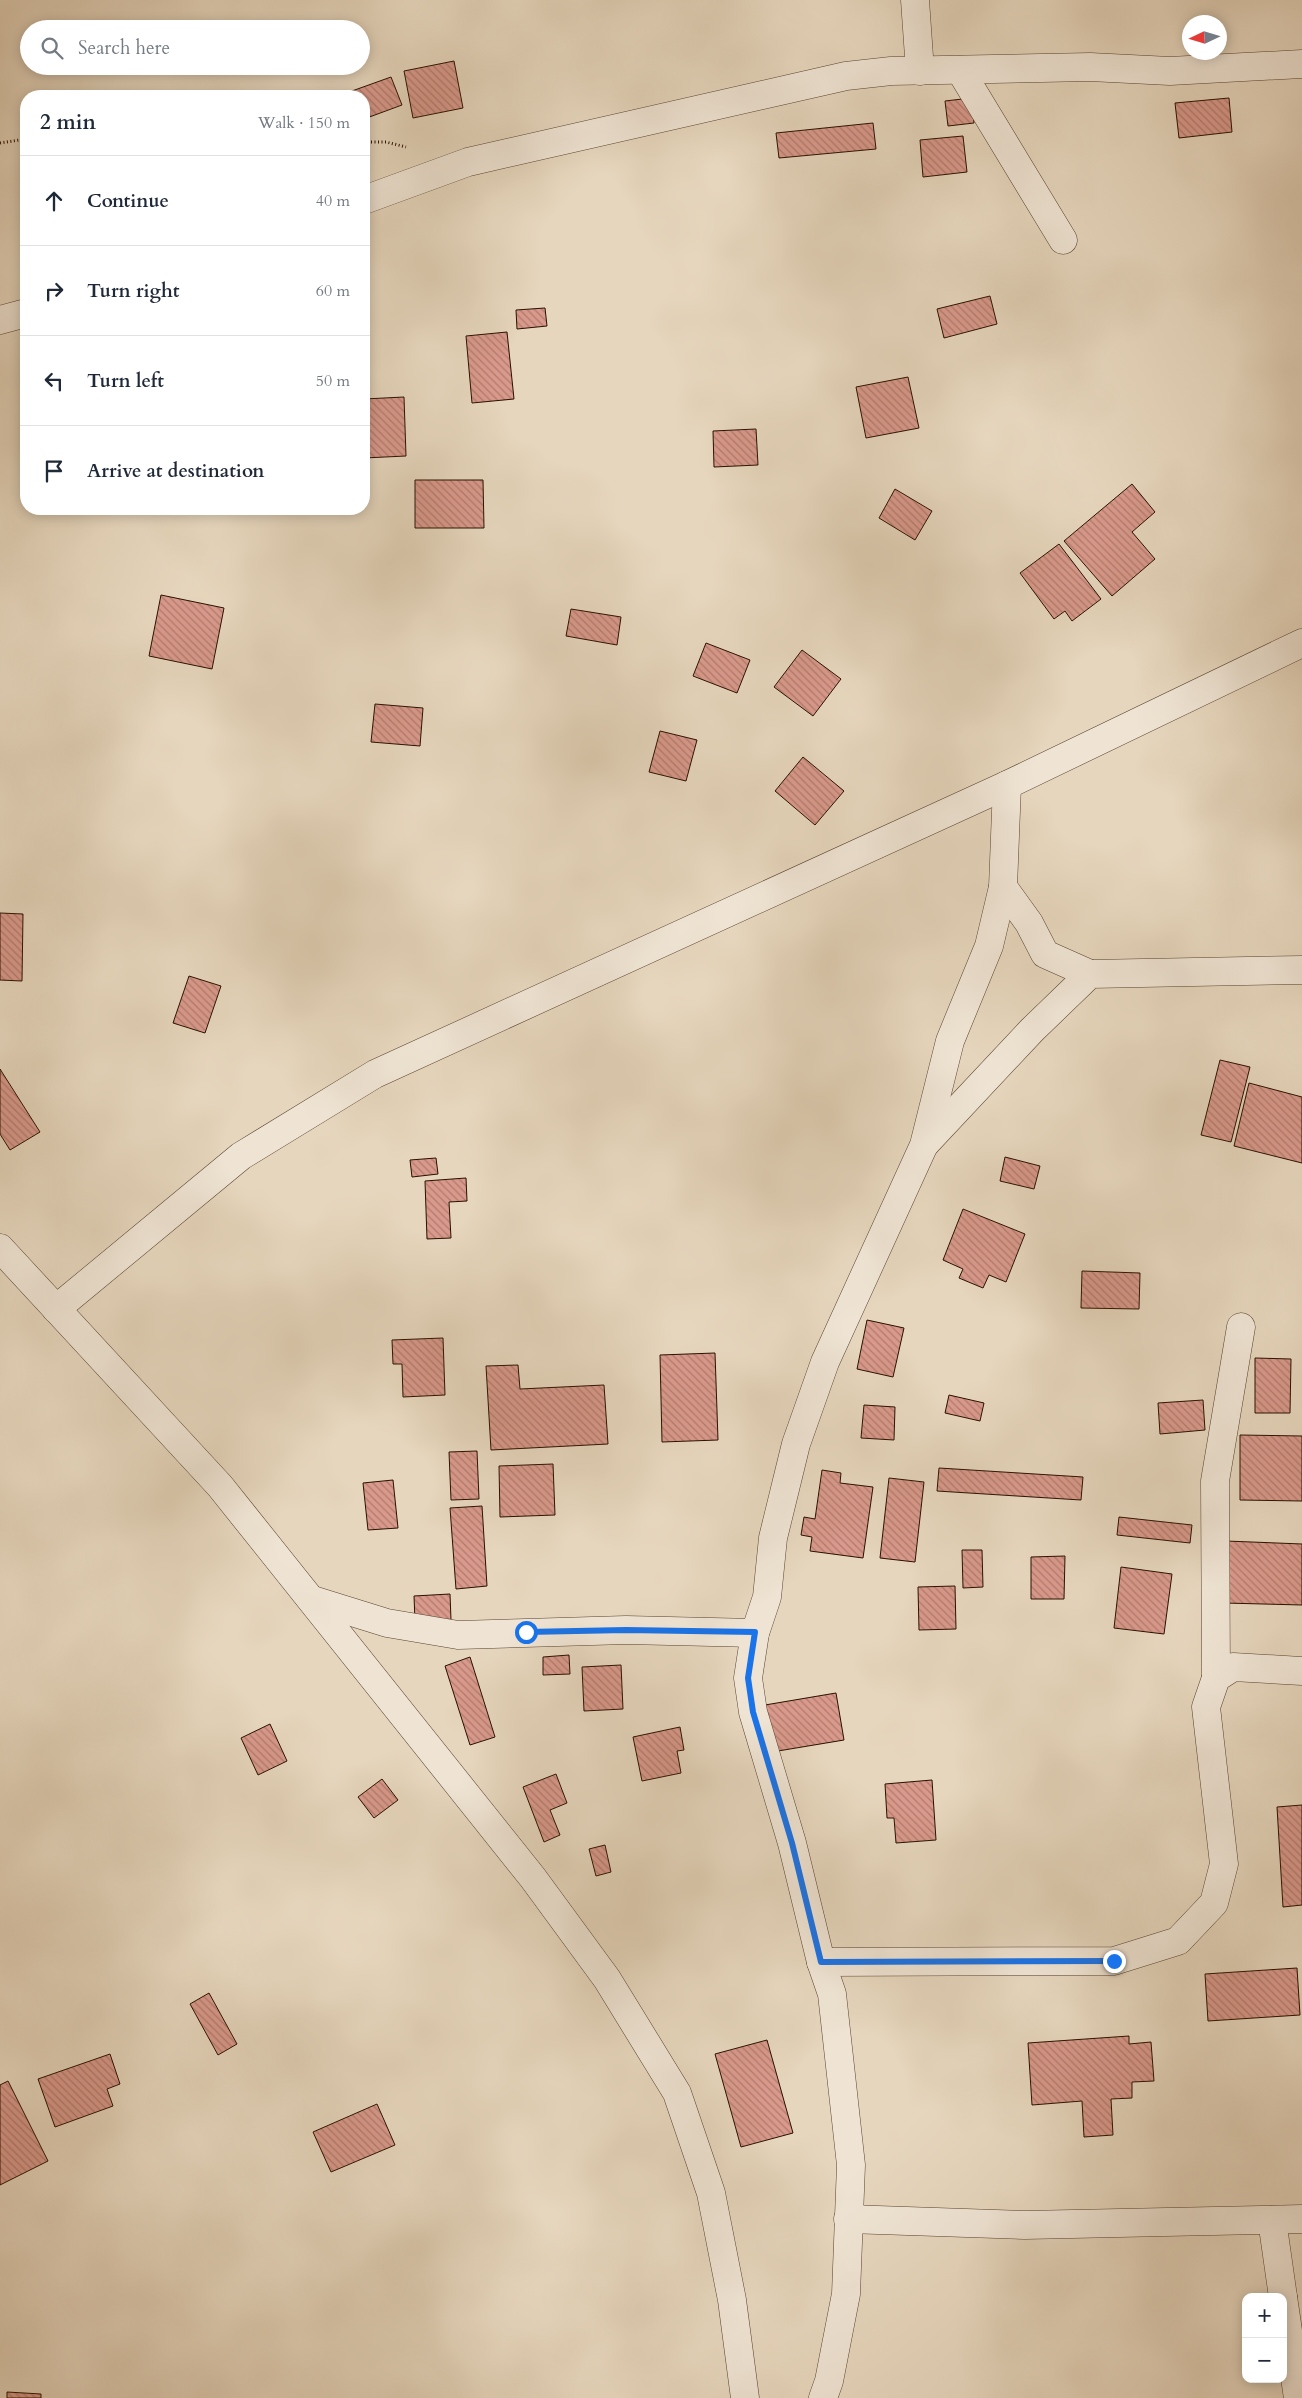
<!DOCTYPE html>
<meta charset="utf-8">
<style>
body{margin:0;font-family:Cardo,serif;background:#f6f6f7;color:#1f2937}
.controls{position:absolute;right:15px;bottom:15px;display:grid;overflow:hidden;border-radius:10px;box-shadow:0 2px 12px #0003}
.controls button{width:45px;height:45px;display:grid;place-items:center;padding:0;border:0;border-bottom:1px solid #e0e1e3;background:#fff;color:#1f2937;font:25px sans-serif}
.compass{position:absolute;left:1182px;top:15px;width:45px;height:45px;border-radius:50%;background:#fff;box-shadow:0 2px 12px #0003;rotate:266deg}
.stop{position:absolute;width:15px;height:15px;margin:-11px;border:4px solid #1a73e8;border-radius:50%;background:#fff}
.stop.end{background:#1a73e8;border-color:#fff;box-shadow:0 1px 5px #0008}
.list{margin:0;padding:0;list-style:none}
h2{display:flex;justify-content:space-between;align-items:center;height:65px;margin:0;padding:0 20px;font-size:21px}
h2 small{font-size:16px;font-weight:400;color:#747a83}
.list li{display:grid;grid-template-columns:32px 1fr auto;gap:15px;align-items:center;box-sizing:border-box;height:90px;padding:0 20px;border-top:1px solid #e0e1e3}
.list b{display:block;font-size:19px;white-space:nowrap}
.list em{font-size:16px;font-style:normal;color:#747a83}
.icon{flex:none;width:28px;height:28px;fill:none;stroke:currentColor;stroke-width:2;stroke-linecap:round;stroke-linejoin:round}
.map{position:relative;flex:none;width:1302px;height:2398px;overflow:hidden}
.search{position:absolute;background:#fff;box-shadow:0 2px 12px #0003;left:20px;top:20px;width:350px;height:55px;display:flex;align-items:center;gap:12px;box-sizing:border-box;padding:0 18px;border-radius:28px;color:#747a83;font-size:19px}
.panel{position:absolute;background:#fff;box-shadow:0 2px 12px #0003;left:20px;top:90px;width:350px;height:425px;border-radius:20px}
.map>svg:first-child{display:block}
.building{fill:url(#building-back-hatch);stroke:#291000}
.lines{fill:none;stroke-linecap:round;stroke-linejoin:round}
.minor-casing{stroke:#58422f;stroke-width:29}
.path{stroke:#291000;stroke-width:3;stroke-dasharray:1 2.5;stroke-linecap:butt}
.minor{stroke:#efe4d4;stroke-width:28}
.route{stroke:#1a73e8;stroke-width:6}
</style>
<div class="map">
<svg width="1302" height="2398" viewBox="0 0 1302 2398">
<defs>
<pattern id="building-back-hatch" width="6" height="6" patternUnits="userSpaceOnUse" patternTransform="scale(1.25)"><rect width="6" height="6" fill="#d9998b"/><path d="M-1 5l2 2M0 0l6 6M5-1l2 2" fill="none" stroke="#b07b6f"/></pattern>
</defs>
<rect width="100%" height="100%" fill="#e6d6bd"/>
<filter id="stains"><feTurbulence type="fractalNoise" baseFrequency=".004" numOctaves="4"/><feColorMatrix values="0 0 0 0 .2 0 0 0 0 .09 0 0 0 0 .02 0 0 0 .5 -.17"/></filter>
<radialGradient id="worn" r=".72"><stop offset=".6" stop-color="#630" stop-opacity="0"/><stop offset="1" stop-color="#630" stop-opacity=".3"/></radialGradient>
<!-- building -->
<g class="building">
<path d="M454,61L463,108L413,118L404,71Z"/>
<path d="M391,77L402,105L364,119V96H338Z"/>
<path d="M971,98L974,123L948,126L945,101Z"/>
<path d="M1229,98L1232,132L1179,138L1175,103Z"/>
<path d="M873,123L876,149L779,158L776,133Z"/>
<path d="M963,136L967,172L923,177L920,140Z"/>
<path d="M990,296L997,324L944,338L937,309Z"/>
<path d="M545,308L547,326L517,329L516,310Z"/>
<path d="M507,332L514,399L472,403L466,336Z"/>
<path d="M908,377L919,428L866,438L856,387Z"/>
<path d="M404,397L406,456L364,458V399Z"/>
<path d="M756,429L758,465L714,467L713,431Z"/>
<path d="M415,480H483L484,528H415Z"/>
<path d="M1132,484L1155,512L1132,532L1155,559L1112,596L1064,541Z"/>
<path d="M895,489L932,511L915,540L879,518Z"/>
<path d="M1059,544L1101,599L1072,621L1065,611L1054,619L1020,573Z"/>
<path d="M161,595L224,608L212,669L149,656Z"/>
<path d="M571,609L621,617L617,645L566,636Z"/>
<path d="M706,643L750,660L737,693L693,676Z"/>
<path d="M802,650L841,679L813,716L774,687Z"/>
<path d="M375,704L423,708L420,746L371,742Z"/>
<path d="M660,731L697,740L686,781L649,772Z"/>
<path d="M803,757L844,791L815,825L775,791Z"/>
<path d="M0,913L23,914L22,981L0,980Z"/>
<path d="M189,976L221,986L205,1033L173,1023Z"/>
<path d="M1220,1060L1250,1067L1231,1142L1201,1135Z"/>
<path d="M0,1069L40,1132L10,1150L0,1134Z"/>
<path d="M1249,1083L1302,1097V1163L1234,1146Z"/>
<path d="M1005,1157L1040,1166L1034,1189L1000,1181Z"/>
<path d="M436,1158L438,1174L412,1177L410,1160Z"/>
<path d="M466,1178L467,1201L449,1202L451,1238L427,1239L425,1181Z"/>
<path d="M963,1209L1025,1234L1006,1282L989,1275L983,1288L959,1278L963,1269L943,1260Z"/>
<path d="M1082,1271L1140,1273L1139,1309L1081,1308Z"/>
<path d="M867,1320L904,1328L893,1377L857,1369Z"/>
<path d="M443,1338L445,1395L403,1397L402,1364H393L392,1340Z"/>
<path d="M715,1353L718,1440L662,1442L660,1355Z"/>
<path d="M1255,1358L1291,1359L1290,1413H1255Z"/>
<path d="M518,1365L520,1389L604,1385L608,1444L491,1450L486,1366Z"/>
<path d="M949,1395L984,1403L980,1421L945,1413Z"/>
<path d="M1203,1400L1205,1430L1160,1434L1158,1403Z"/>
<path d="M864,1405L895,1407L894,1440L861,1438Z"/>
<path d="M1240,1435L1302,1436V1501L1240,1500Z"/>
<path d="M477,1451L479,1499L451,1500L449,1452Z"/>
<path d="M553,1464L555,1515L500,1517L499,1466Z"/>
<path d="M939,1468L1083,1477L1081,1500L937,1491Z"/>
<path d="M822,1470L841,1473L840,1483L873,1487L863,1558L810,1551L812,1537L801,1535L804,1517L815,1519Z"/>
<path d="M889,1478L924,1482L915,1562L880,1558Z"/>
<path d="M393,1480L398,1528L368,1530L363,1483Z"/>
<path d="M482,1506L487,1586L456,1589L450,1508Z"/>
<path d="M1119,1517L1192,1525L1190,1543L1117,1535Z"/>
<path d="M1226,1541L1302,1544V1605L1224,1603Z"/>
<path d="M962,1550H982L983,1587L963,1588Z"/>
<path d="M1065,1556L1064,1599H1031V1557Z"/>
<path d="M1121,1567L1172,1574L1164,1634L1114,1628Z"/>
<path d="M955,1586L956,1629L919,1630L918,1587Z"/>
<path d="M450,1594L451,1620L415,1621L414,1596Z"/>
<path d="M569,1655L570,1674L543,1675V1657Z"/>
<path d="M470,1657L495,1737L470,1745L445,1666Z"/>
<path d="M621,1665L623,1709L584,1711L582,1667Z"/>
<path d="M836,1693L844,1740L772,1752L765,1705Z"/>
<path d="M270,1724L287,1761L258,1775L241,1738Z"/>
<path d="M680,1727L684,1750L677,1751L681,1773L642,1781L633,1737Z"/>
<path d="M556,1774L567,1803L550,1810L560,1835L544,1842L523,1787Z"/>
<path d="M382,1779L398,1800L374,1818L358,1797Z"/>
<path d="M932,1780L936,1840L896,1843L894,1818H887L885,1784Z"/>
<path d="M1302,1805V1905L1283,1907L1277,1807Z"/>
<path d="M605,1845L611,1872L596,1876L589,1849Z"/>
<path d="M1297,1968L1300,2015L1208,2021L1205,1974Z"/>
<path d="M209,1993L237,2044L218,2055L190,2004Z"/>
<path d="M1129,2036V2044L1151,2042L1154,2081L1132,2082V2098L1111,2099L1113,2135L1084,2137L1082,2101L1032,2105L1028,2043Z"/>
<path d="M767,2040L793,2133L741,2147L715,2054Z"/>
<path d="M110,2054L120,2084L107,2089L113,2106L55,2127L38,2079Z"/>
<path d="M8,2081L48,2161L0,2185V2085Z"/>
<path d="M377,2104L395,2145L331,2172L313,2132Z"/>
<path d="M7,2392L41,2394V2398H7Z"/>
</g>
<g class="lines">
<!-- minor casing -->
<g class="minor-casing">
<g id="minor">
<path d="M915,0L920,71"/>
<path d="M960,70L1063,240"/>
<path d="M364,200L468,162L846,76L891,71L1090,67L1170,71L1302,64"/>
<path d="M0,320L26,313"/>
<path d="M1003,887L1029,923L1045,954L1090,974"/>
<path d="M925,1144L1032,1030L1090,974L1302,970"/>
<path d="M0,1248L220,1486L533,1878L607,1979L677,2093L711,2193L732,2300L745,2398"/>
<path d="M56,1309L241,1156L375,1074L1007,785L1302,643"/>
<path d="M313,1600L387,1623L458,1635L626,1630L755,1633"/>
<path d="M1216,1678L1215,1481L1241,1327"/>
<path d="M821,1962L1114,1961L1178,1941L1214,1903L1224,1864L1206,1707L1216,1678L1233,1667L1302,1671"/>
<path d="M848,2219L1025,2225L1302,2219"/>
<path d="M1272,2220L1283,2297"/>
<path d="M1283,2297L1298,2398"/>
<path d="M823,2398L829,2381L846,2294L851,2165L832,1994L821,1962L792,1843L753,1712L748,1678L755,1633L767,1597L773,1538L796,1444L825,1362L924,1145L950,1041L989,946L1003,887L1007,785"/>
</g>
</g>
<!-- path -->
<g class="path">
<path d="M364,142H386L406,147"/>
<path d="M0,143L26,139"/>
</g>
<!-- minor -->
<use href="#minor" class="minor"/>
</g>
<g class="lines">
<!-- route -->
<path class="route" d="M526,1632L626,1630L755,1632L748,1678L753,1712L792,1843L821,1962L1114,1961"/>
</g>
<rect width="100%" height="100%" filter="url(#stains)"/>
<rect width="100%" height="100%" fill="url(#worn)"/>
</svg>
<div class="controls">
<button>+</button>
<button>−</button>
</div>
<svg class="compass" viewBox="-18 -18 36 36"><path d="M0-13l5 13h-10z" fill="#e53935"/><path d="M0 13l5-13h-10z" fill="#747a83"/></svg>
<div class="stop" style="left:526px;top:1632px"></div>
<div class="stop end" style="left:1114px;top:1961px"></div>
<div class="search"><svg class="icon" aria-label="search" viewBox="0 0 24 24"><circle cx="10" cy="10" r="6"/><path d="M15 15l6 6"/></svg>Search here</div>
<section class="panel">
<h2>2 min<small>Walk · 150 m</small></h2>
<ul class="list">
<li><svg class="icon" aria-label="ahead" viewBox="0 0 24 24"><path d="M12 20V5M6 11l6-6 6 6"/></svg><div><b>Continue</b></div><em>40 m</em></li>
<li><svg class="icon" aria-label="right" viewBox="0 0 24 24"><path d="M7 20v-9h11M14 6l5 5-5 5"/></svg><div><b>Turn right</b></div><em>60 m</em></li>
<li><svg class="icon" aria-label="left" viewBox="0 0 24 24"><path d="M17 20v-9H6M10 6l-5 5 5 5"/></svg><div><b>Turn left</b></div><em>50 m</em></li>
<li><svg class="icon" aria-label="arrive" viewBox="0 0 24 24"><path d="M6 21V4h12l-3 4 3 4H6"/></svg><div><b>Arrive at destination</b></div></li>
</ul>
</section>
</div>
